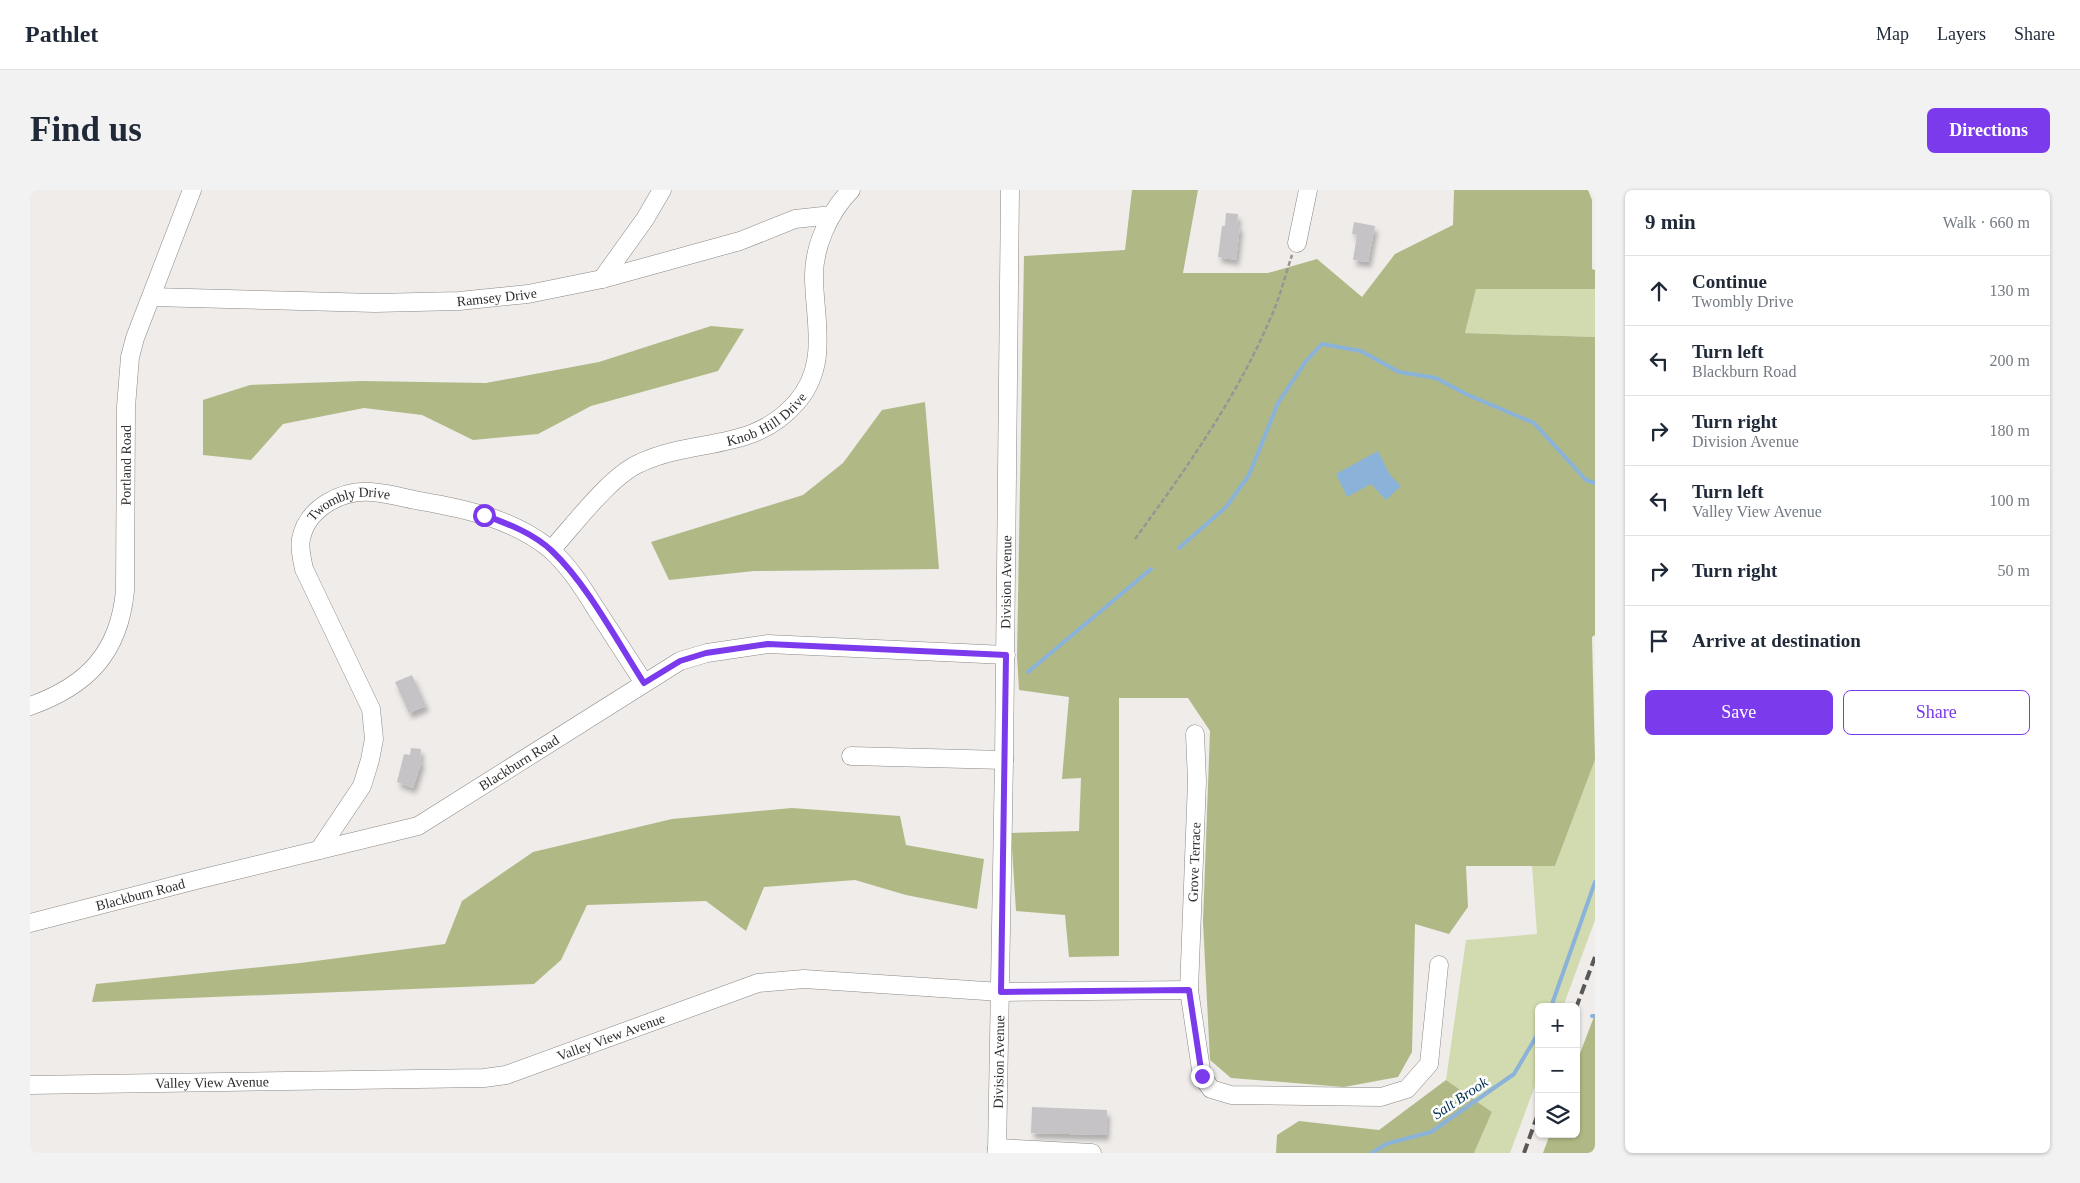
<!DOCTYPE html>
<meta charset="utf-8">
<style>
body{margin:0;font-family:Georgia,serif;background:#f2f2f3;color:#1f2937}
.controls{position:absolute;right:15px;bottom:15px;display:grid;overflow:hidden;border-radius:8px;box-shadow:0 1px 4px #0004}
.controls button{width:45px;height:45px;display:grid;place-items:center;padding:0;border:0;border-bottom:1px solid #e0e1e3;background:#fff;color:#1f2937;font:25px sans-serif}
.stop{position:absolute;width:15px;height:15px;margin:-11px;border:4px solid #7c3aed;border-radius:50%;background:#fff}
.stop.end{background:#7c3aed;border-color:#fff;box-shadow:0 1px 5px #0008}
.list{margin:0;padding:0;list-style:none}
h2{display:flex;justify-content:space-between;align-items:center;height:65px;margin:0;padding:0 20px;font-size:21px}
h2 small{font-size:16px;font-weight:400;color:#747a83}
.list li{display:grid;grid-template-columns:32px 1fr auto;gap:15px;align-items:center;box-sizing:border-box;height:70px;padding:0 20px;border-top:1px solid #e0e1e3}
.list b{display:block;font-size:19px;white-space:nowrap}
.list p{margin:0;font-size:16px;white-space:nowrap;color:#747a83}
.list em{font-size:16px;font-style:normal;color:#747a83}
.actions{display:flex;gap:10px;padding:15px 20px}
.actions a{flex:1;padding:11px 0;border:1px solid #7c3aed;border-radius:8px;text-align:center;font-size:18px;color:#7c3aed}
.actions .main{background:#7c3aed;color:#fff}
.icon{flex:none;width:28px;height:28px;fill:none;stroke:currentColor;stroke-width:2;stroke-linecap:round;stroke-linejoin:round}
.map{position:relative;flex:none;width:1565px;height:963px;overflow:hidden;border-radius:8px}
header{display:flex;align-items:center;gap:30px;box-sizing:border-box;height:70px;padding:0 25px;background:#fff;border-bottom:1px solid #e0e1e3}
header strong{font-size:24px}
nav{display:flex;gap:28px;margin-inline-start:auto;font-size:18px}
.intro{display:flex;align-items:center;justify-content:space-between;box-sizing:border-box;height:120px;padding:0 30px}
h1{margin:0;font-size:35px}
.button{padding:12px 22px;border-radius:8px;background:#7c3aed;color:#fff;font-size:18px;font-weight:700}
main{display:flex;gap:30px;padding:0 30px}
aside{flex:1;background:#fff;border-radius:8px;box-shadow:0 1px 4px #0004}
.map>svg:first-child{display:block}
.green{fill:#d2dbaf}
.forest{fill:#b0b985}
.water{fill:#8bb3da}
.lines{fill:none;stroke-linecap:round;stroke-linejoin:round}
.stream{stroke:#8bb3da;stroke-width:4}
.building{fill:#c5c3c6;filter:url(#shadow)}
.minor-casing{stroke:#8a8886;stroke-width:19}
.path{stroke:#989695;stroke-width:2.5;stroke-dasharray:5 2.5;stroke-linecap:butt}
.minor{stroke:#fff;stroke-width:18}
.rail{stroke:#5a5857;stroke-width:4;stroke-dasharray:10 5;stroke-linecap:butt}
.route{stroke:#7c3aed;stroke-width:6}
.labels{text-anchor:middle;stroke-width:5;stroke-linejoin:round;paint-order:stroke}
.street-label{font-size:14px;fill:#302f2e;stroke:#fff}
.water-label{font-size:15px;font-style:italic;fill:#002f53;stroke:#fff}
</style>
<header>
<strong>Pathlet</strong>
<nav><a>Map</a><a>Layers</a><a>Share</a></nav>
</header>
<div class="intro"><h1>Find us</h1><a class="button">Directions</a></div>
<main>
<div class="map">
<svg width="1565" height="963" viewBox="0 0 1565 963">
<defs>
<filter id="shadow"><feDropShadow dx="3" dy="5.5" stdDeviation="2.5" flood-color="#0004"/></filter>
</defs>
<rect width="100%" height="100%" fill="#efecea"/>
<!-- green -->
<g class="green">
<path d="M1446,99H1565V147L1435,143Z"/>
<path d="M1565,570V730L1533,817H1509V885L1480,963H1444L1462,922L1416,890L1436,750L1507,744L1502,675L1525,676Z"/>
</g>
<!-- forest -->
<g class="forest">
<path d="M1102,0H1168L1153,83H1238L1287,69L1332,107L1365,64L1423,35L1424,0H1558L1562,10V79L1565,80V99H1446L1435,143L1565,147V445L1562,447L1565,570L1525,676H1436L1438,717L1419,744L1385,734L1382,862L1368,887L1314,897L1201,888L1180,870L1173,732L1180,541L1158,508H1089V766L1039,767L1035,725L986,721L981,643L1049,641L1051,588L1032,589L1039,507L989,500L987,466L994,66L1095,60Z"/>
<path d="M681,136L714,139L688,181L561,216L508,244L443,250L392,225L334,218L253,234L221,270L173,265V210L220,195L332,191L456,193L569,172Z"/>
<path d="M895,212L909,379L724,381L639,390L621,352L773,305L813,273L852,220Z"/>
<path d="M762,618L870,626L876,655L954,669L947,719L876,705L825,690L734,697L716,741L676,711L557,715L531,770L504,794L62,812L66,794L270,773L415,754L432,711L503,662L642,629Z"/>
<path d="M1565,824V963H1513L1520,944H1546V874Z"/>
<path d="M1416,890L1462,922L1444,963H1246L1247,945L1269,931L1349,940Z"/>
</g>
<!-- water -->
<path class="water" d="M1348,261L1360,285L1371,296L1356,310L1341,294L1317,307L1306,284Z"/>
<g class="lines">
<!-- stream -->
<g class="stream">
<path d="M1149,358L1196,317L1219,285L1248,213L1276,171L1292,154L1331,161L1369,182L1406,188L1438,205L1504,233L1556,290L1565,293"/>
<path d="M998,482L1121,379"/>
<path d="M1521,817L1565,692"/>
<path d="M1562,826H1565"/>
<path d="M1342,963L1356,954L1401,942L1484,884L1509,842"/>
</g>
</g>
<!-- building -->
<g class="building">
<path d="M1196,23L1208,24L1207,36H1210L1206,70L1188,67L1192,36H1195Z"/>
<path d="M1324,32L1345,36L1338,72L1323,70L1327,45L1322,44Z"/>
<path d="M382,485L396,516L379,523L365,492Z"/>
<path d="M381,558L391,559L390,571H392L383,598L367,592L374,564L380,565Z"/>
<path d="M1002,917L1077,920L1076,945L1001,943Z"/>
</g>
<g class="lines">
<!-- minor casing -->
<g class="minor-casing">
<g id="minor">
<path d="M1267,53L1278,0"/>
<path d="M572,89L615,29L632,0"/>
<path id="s1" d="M121,107L345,113L429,111L498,104L572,89L710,51L765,29L802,25"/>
<path id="s2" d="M521,360C544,335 580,286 610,273C665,247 722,263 766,213C799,176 785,133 784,89C783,58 799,22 821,0"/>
<path id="s3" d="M0,516C57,496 89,463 95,401L96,217L100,167L105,148L162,0"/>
<path d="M1165,544L1167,591L1159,800L1172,886L1181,899L1201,905L1351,907L1377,899L1399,874L1409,775"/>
<path d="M821,566L974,570"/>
<path id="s4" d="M289,660L332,596L340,570L344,549L341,519L274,379C272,369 269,358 271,349C277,318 311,300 341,302C357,303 374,308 390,311C436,319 483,329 520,359C539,376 553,398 566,419C582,444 598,468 614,493"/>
<path id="s5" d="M0,733L170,689L388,636L650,471L677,463L738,454L976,465"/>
<path id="s6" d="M0,895L454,888L476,885L728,793L774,789L971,802L1159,800"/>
<path d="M967,958L1062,963"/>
<path id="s7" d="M967,963L974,570L980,0"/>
</g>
</g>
<!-- path -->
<path class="path" d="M1105,349C1156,279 1207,207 1241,127C1250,107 1255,86 1262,65"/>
<!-- minor -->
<use href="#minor" class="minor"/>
<!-- rail -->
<g class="rail">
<path d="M1546,818L1565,767"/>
<path d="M1494,963L1509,921"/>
</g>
</g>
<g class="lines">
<!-- route -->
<path class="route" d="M454,325C478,334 503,343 522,361C557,394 587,451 614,493L650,471L676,463L738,454L976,465L971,802L1159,800L1172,886"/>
</g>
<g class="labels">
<!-- street labels -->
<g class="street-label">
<text dy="5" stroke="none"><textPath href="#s1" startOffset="346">Ramsey Drive</textPath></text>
<text dy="5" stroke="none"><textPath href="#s2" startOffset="261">Knob Hill Drive</textPath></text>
<text dy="5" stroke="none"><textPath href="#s3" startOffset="285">Portland Road</textPath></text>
<text dy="5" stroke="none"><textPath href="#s4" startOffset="408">Twombly Drive</textPath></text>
<text dy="5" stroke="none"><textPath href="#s7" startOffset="571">Division Avenue</textPath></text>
<text dy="5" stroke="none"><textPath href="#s5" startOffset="519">Blackburn Road</textPath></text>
<text transform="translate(1164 672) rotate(-88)" y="5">Grove Terrace</text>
<text dy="5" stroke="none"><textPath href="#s5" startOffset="114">Blackburn Road</textPath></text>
<text dy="5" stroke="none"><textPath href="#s6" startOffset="588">Valley View Avenue</textPath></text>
<text dy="5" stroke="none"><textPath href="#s7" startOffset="91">Division Avenue</textPath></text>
<text dy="5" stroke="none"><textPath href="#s6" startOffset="182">Valley View Avenue</textPath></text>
</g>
<!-- water labels -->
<g class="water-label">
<text transform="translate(1430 908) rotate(-34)" y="5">Salt Brook</text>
</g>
</g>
</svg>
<div class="controls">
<button>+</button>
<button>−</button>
<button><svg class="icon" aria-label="layers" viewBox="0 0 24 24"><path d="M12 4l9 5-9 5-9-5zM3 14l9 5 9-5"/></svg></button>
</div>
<div class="stop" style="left:454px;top:325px"></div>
<div class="stop end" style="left:1172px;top:886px"></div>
</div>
<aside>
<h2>9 min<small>Walk · 660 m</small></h2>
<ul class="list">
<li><svg class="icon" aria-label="ahead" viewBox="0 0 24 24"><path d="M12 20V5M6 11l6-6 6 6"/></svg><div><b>Continue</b><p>Twombly Drive</p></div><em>130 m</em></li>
<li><svg class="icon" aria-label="left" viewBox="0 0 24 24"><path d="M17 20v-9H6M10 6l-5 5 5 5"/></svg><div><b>Turn left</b><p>Blackburn Road</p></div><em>200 m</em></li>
<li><svg class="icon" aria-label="right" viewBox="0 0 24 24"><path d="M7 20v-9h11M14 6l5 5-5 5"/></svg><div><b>Turn right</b><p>Division Avenue</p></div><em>180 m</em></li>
<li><svg class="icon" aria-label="left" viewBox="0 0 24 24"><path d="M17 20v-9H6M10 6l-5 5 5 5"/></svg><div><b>Turn left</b><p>Valley View Avenue</p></div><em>100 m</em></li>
<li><svg class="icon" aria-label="right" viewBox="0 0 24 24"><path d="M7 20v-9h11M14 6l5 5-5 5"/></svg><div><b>Turn right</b></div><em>50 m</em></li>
<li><svg class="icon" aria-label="arrive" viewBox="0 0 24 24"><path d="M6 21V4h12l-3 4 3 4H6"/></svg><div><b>Arrive at destination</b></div></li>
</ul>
<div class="actions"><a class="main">Save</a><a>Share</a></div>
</aside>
</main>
